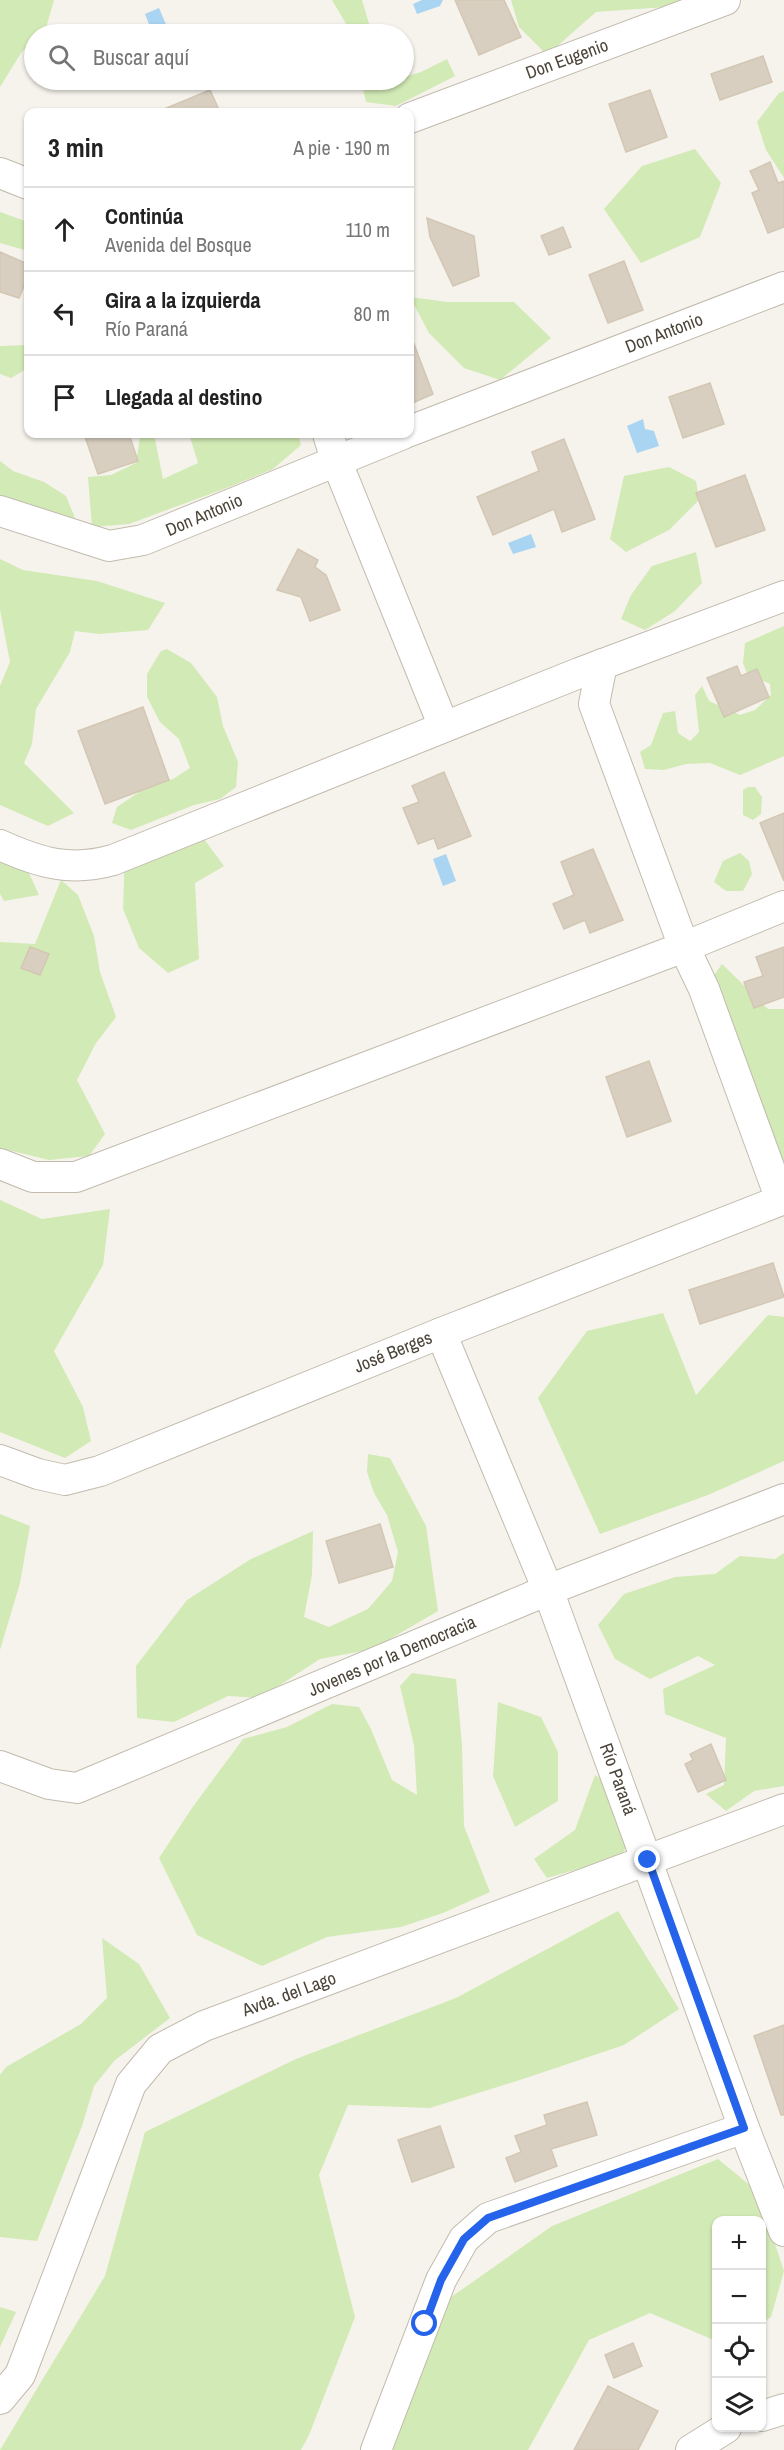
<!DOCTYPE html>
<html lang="es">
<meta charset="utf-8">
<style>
body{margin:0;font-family:"Archivo Narrow",sans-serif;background:#f2f2f2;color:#222}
.controls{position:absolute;right:18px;bottom:18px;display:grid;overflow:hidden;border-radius:12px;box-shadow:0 2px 4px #0004}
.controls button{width:54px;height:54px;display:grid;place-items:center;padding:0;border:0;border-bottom:2px solid #e0e0e0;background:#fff;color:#222;font:30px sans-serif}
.stop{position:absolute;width:18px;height:18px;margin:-14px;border:4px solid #2563eb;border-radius:50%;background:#fff}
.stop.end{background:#2563eb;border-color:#fff;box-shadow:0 2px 6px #0008}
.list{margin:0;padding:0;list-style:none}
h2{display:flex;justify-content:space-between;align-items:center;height:78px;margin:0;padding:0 24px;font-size:26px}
h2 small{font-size:20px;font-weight:400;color:#767676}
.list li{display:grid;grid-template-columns:39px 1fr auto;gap:18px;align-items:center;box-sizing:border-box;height:84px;padding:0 24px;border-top:2px solid #e0e0e0}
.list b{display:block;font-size:22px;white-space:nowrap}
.list p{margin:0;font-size:20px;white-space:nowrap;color:#767676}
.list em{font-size:20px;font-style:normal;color:#767676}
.icon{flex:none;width:33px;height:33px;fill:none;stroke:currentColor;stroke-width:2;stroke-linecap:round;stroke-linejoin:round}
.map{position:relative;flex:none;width:784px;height:2450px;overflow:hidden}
.search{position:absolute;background:#fff;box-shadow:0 2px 4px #0004;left:24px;top:24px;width:390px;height:66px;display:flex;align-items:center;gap:15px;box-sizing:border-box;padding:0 21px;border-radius:33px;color:#767676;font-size:22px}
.panel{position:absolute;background:#fff;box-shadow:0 2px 4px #0004;left:24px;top:108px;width:390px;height:330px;border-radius:12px}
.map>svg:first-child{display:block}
.green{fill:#d2eab5}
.water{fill:#a9d4f2}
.building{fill:#d8cfc1;stroke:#d3c7b4;stroke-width:1.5}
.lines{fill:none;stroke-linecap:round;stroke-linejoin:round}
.minor-casing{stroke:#c2bbae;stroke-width:32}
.minor{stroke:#fff;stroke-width:30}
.route{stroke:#2563eb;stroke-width:8}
.labels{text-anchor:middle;stroke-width:4.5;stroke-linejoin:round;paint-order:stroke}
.street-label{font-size:18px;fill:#4b4439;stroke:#fff}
</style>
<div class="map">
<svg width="784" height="2450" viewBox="0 0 784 2450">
<rect width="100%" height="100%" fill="#f6f3ec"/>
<!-- green -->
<g class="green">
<path d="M0,0H54L46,28L40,34H34V39L21,53L0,87Z"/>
<path d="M332,0H362L372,34H352Z"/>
<path d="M511,0H702L666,7L596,12L547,55L519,27Z"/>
<path d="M447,59L455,76L396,106L366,102L361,80H404V77L421,72Z"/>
<path d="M784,91V178L766,150L757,122L779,93Z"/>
<path d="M695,149L721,183L700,237L641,263L604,209L642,166Z"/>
<path d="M0,212L28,222V251L0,243Z"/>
<path d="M410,297L447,302H514L551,338L500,380L464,368L429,333Z"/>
<path d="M28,345V368L11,378L0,374V346Z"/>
<path d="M137,434H154L163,479L198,463L189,434H298L301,445L273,469L229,487L129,524L92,527L88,477L111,475L136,463L140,437Z"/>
<path d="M0,461L13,471L44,482L66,496L75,518L36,510L0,499Z"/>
<path d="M669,467L696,481L699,500L669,530L626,552L610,539L624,476Z"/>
<path d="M696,552L702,583L675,611L645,630L621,619L631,595L652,566Z"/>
<path d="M0,559L23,570L97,581L165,603L148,630L99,634L75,631L70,652L36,709L32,744L24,763L74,813L48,826L0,805V686L10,662L0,610Z"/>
<path d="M784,626V756L740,775L710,763L686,764L664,770L645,769L640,752L651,745L663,713L675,711L678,733L690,741L699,732L695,695L702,686L709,701L740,715L755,710L771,695L770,684L747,673L743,663L745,643Z"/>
<path d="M167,649L191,663L217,697L223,726L238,762L236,787L220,799L194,805L131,830L112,823L117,807L148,786L173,779L190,768L179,739L160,722L147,697V674L161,651Z"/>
<path d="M748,787H755L762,797L761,814L753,820L743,815V790Z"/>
<path d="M204,839L224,866L195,883L199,959L168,973L139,948L123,909L125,846Z"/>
<path d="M0,849L24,862L39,895L4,901L0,894Z"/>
<path d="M740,853L749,861L752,874L743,891H726L714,882L723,861Z"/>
<path d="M61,880L78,895L94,936L100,972L116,1017L96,1043L77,1080L105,1134L89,1156L49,1160L0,1148V942L35,944Z"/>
<path d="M722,964L768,1009H784V1195L704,989Z"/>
<path d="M0,1200L42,1219L110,1209L103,1265L54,1351L83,1407L91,1441L65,1458L0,1432Z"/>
<path d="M663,1313L696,1395L768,1315L784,1317V1461L708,1495L600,1534L538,1398L587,1331Z"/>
<path d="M368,1454L390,1458L426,1526L438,1611L373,1649L320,1659L260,1698L228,1696L174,1722L137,1718L136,1666L187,1600L251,1559L313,1531L312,1575L304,1617L329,1627L368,1609L392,1581L398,1552L387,1515L374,1493L367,1472Z"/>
<path d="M0,1514L30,1526L20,1583L0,1650Z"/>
<path d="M784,1553V1786L754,1791L726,1811L706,1794L724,1785L726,1738L665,1714L663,1689L715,1665L698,1656L650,1679L615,1659L598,1625L624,1594L675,1577L715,1574L740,1556L775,1559Z"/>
<path d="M412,1673L456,1679L462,1744L464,1826L490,1892L443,1913L401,1927L327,1937L262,1966L197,1935L159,1858L192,1808L243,1739L287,1727L332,1704L359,1707L371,1729L392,1780L417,1795L414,1745L400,1686Z"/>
<path d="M498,1702L541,1717L558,1752V1801L515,1827L493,1776Z"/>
<path d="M595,1775L609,1784L630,1842L620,1857L547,1878L534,1859L575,1830Z"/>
<path d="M618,1911L679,2009L624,2045L526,2078L430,2108L348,2105L319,2175L355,2317L309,2435L301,2450H0L105,2276L145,2132L296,2059L456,1998Z"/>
<path d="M102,1938L139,1964L170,2018L114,2061L94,2086L82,2126L37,2241L0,2237V2075L6,2067L81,2024L107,1998Z"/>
<path d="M718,2159L757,2191L784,2271L771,2317L762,2323V2220H716V2341L650,2313L589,2340L528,2450H387L440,2305L552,2226Z"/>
<path d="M0,2307L16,2312L0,2347Z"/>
</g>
<!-- water -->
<g class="water">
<path d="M422,0H443L440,6L417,14L413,4Z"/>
<path d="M159,8L170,34H153L145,14Z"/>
<path d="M643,419L645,429L654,431L659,446L637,453L627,426Z"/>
<path d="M531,534L536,547L513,554L508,543Z"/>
<path d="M446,854L456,881L443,886L433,859Z"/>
</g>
<!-- building -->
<g class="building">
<path d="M455,0H504L521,37L479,55Z"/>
<path d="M763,56L772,82L720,100L711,74Z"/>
<path d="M210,90L220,112H157Z"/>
<path d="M650,90L667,137L626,152L609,104Z"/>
<path d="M770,162L778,183L784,181V227L768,233L752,193L759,190L750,171Z"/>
<path d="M427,218L474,236L479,276L453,286L430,237Z"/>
<path d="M563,227L571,247L549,255L541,236Z"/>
<path d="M0,252L28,264V276L19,298L0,292Z"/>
<path d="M624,261L643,310L608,323L589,275Z"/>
<path d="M410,336H411L433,394L410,404Z"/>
<path d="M710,383L724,424L683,438L669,397Z"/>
<path d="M84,434H129L138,461L98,474Z"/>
<path d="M564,439L595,519L562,532L554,509L493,535L477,497L539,471L532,452Z"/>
<path d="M745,475L765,530L716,547L696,493Z"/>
<path d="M298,549L318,560L315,567L326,575L340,610L310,621L301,597L277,590Z"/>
<path d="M737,666L741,676L757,669L769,697L724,717L707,678Z"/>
<path d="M143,707L169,780L105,804L78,731Z"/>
<path d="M444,772L471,836L438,849L434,838L418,844L403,808L419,802L412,786Z"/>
<path d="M784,813V881L760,823Z"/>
<path d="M593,849L623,920L590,933L585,920L564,929L553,904L574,895L561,862Z"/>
<path d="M30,947L49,954L40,975L21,968Z"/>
<path d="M784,947V997L754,1008L744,982L763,976L756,957Z"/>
<path d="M649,1061L671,1121L627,1137L606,1077Z"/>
<path d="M773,1263L784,1297L700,1324L689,1290Z"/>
<path d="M380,1524L393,1567L339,1583L326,1541Z"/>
<path d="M711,1744L726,1780L698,1792L685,1764L693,1760L690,1754Z"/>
<path d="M784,2025V2115H781L754,2036Z"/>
<path d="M587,2102L597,2135L551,2149L557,2166L515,2182L506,2158L521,2152L515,2136L547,2125L544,2115Z"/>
<path d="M440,2126L454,2167L412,2182L398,2140Z"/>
<path d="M633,2343L642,2366L614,2378L605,2355Z"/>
<path d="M608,2386L658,2411L638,2450H574Z"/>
</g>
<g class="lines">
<!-- minor casing -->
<g class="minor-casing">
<g id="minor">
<path d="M410,118L725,0"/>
<path d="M0,173L28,184"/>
<path d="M410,431L784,287"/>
<path d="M328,434L336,460L444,727"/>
<path d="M0,511L109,546L143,540L403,434"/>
<path d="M602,664L594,704L684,947L704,989L781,1200"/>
<path d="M0,845C40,863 70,872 113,860L579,673L784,596"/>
<path d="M0,1164L33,1177H76L684,947L784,906"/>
<path d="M441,1333L548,1590L744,2128L784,2231"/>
<path d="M0,1460L38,1474L65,1480L100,1471L441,1333L784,1199"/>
<path d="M0,1766L49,1784L77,1788L548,1590L784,1499"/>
<path d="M0,2399L20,2375L131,2084L160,2049L204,2026L784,1809"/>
<path d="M762,2416L784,2409"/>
<path d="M376,2450L441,2280L464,2239L488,2218L744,2128"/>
<path d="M691,2450L726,2428"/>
</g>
</g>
<!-- minor -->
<use href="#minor" class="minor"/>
</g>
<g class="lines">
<!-- route -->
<path class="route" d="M425,2324L441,2280L464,2239L488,2218L744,2128L648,1860"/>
</g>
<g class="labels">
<!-- street labels -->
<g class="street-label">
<text transform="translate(567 59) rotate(-20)" y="6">Don Eugenio</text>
<text transform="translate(664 333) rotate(-21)" y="6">Don Antonio</text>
<text transform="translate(204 515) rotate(-23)" y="6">Don Antonio</text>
<text transform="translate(393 1352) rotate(-22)" y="6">José Berges</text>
<text transform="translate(392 1656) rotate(-23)" y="6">Jovenes por la Democracia</text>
<text transform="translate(618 1779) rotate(70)" y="6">Río Paraná</text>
<text transform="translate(289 1994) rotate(-20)" y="6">Avda. del Lago</text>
</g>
</g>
</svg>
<div class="controls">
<button>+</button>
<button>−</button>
<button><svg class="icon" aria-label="locate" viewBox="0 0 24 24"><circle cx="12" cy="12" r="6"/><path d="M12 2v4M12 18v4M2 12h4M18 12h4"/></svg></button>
<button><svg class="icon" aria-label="layers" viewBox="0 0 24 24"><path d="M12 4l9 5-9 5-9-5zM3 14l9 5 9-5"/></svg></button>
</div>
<div class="stop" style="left:425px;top:2324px"></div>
<div class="stop end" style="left:648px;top:1860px"></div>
<div class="search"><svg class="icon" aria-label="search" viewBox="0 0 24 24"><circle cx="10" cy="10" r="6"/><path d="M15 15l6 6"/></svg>Buscar aquí</div>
<section class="panel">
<h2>3 min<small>A pie · 190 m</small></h2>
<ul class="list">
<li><svg class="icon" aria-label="ahead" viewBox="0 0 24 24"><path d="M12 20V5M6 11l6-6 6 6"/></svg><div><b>Continúa</b><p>Avenida del Bosque</p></div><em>110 m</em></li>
<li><svg class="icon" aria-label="left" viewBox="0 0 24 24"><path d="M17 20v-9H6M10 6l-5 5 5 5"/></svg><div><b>Gira a la izquierda</b><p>Río Paraná</p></div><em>80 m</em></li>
<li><svg class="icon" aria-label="arrive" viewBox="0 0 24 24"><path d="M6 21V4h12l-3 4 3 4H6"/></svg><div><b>Llegada al destino</b></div></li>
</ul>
</section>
</div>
